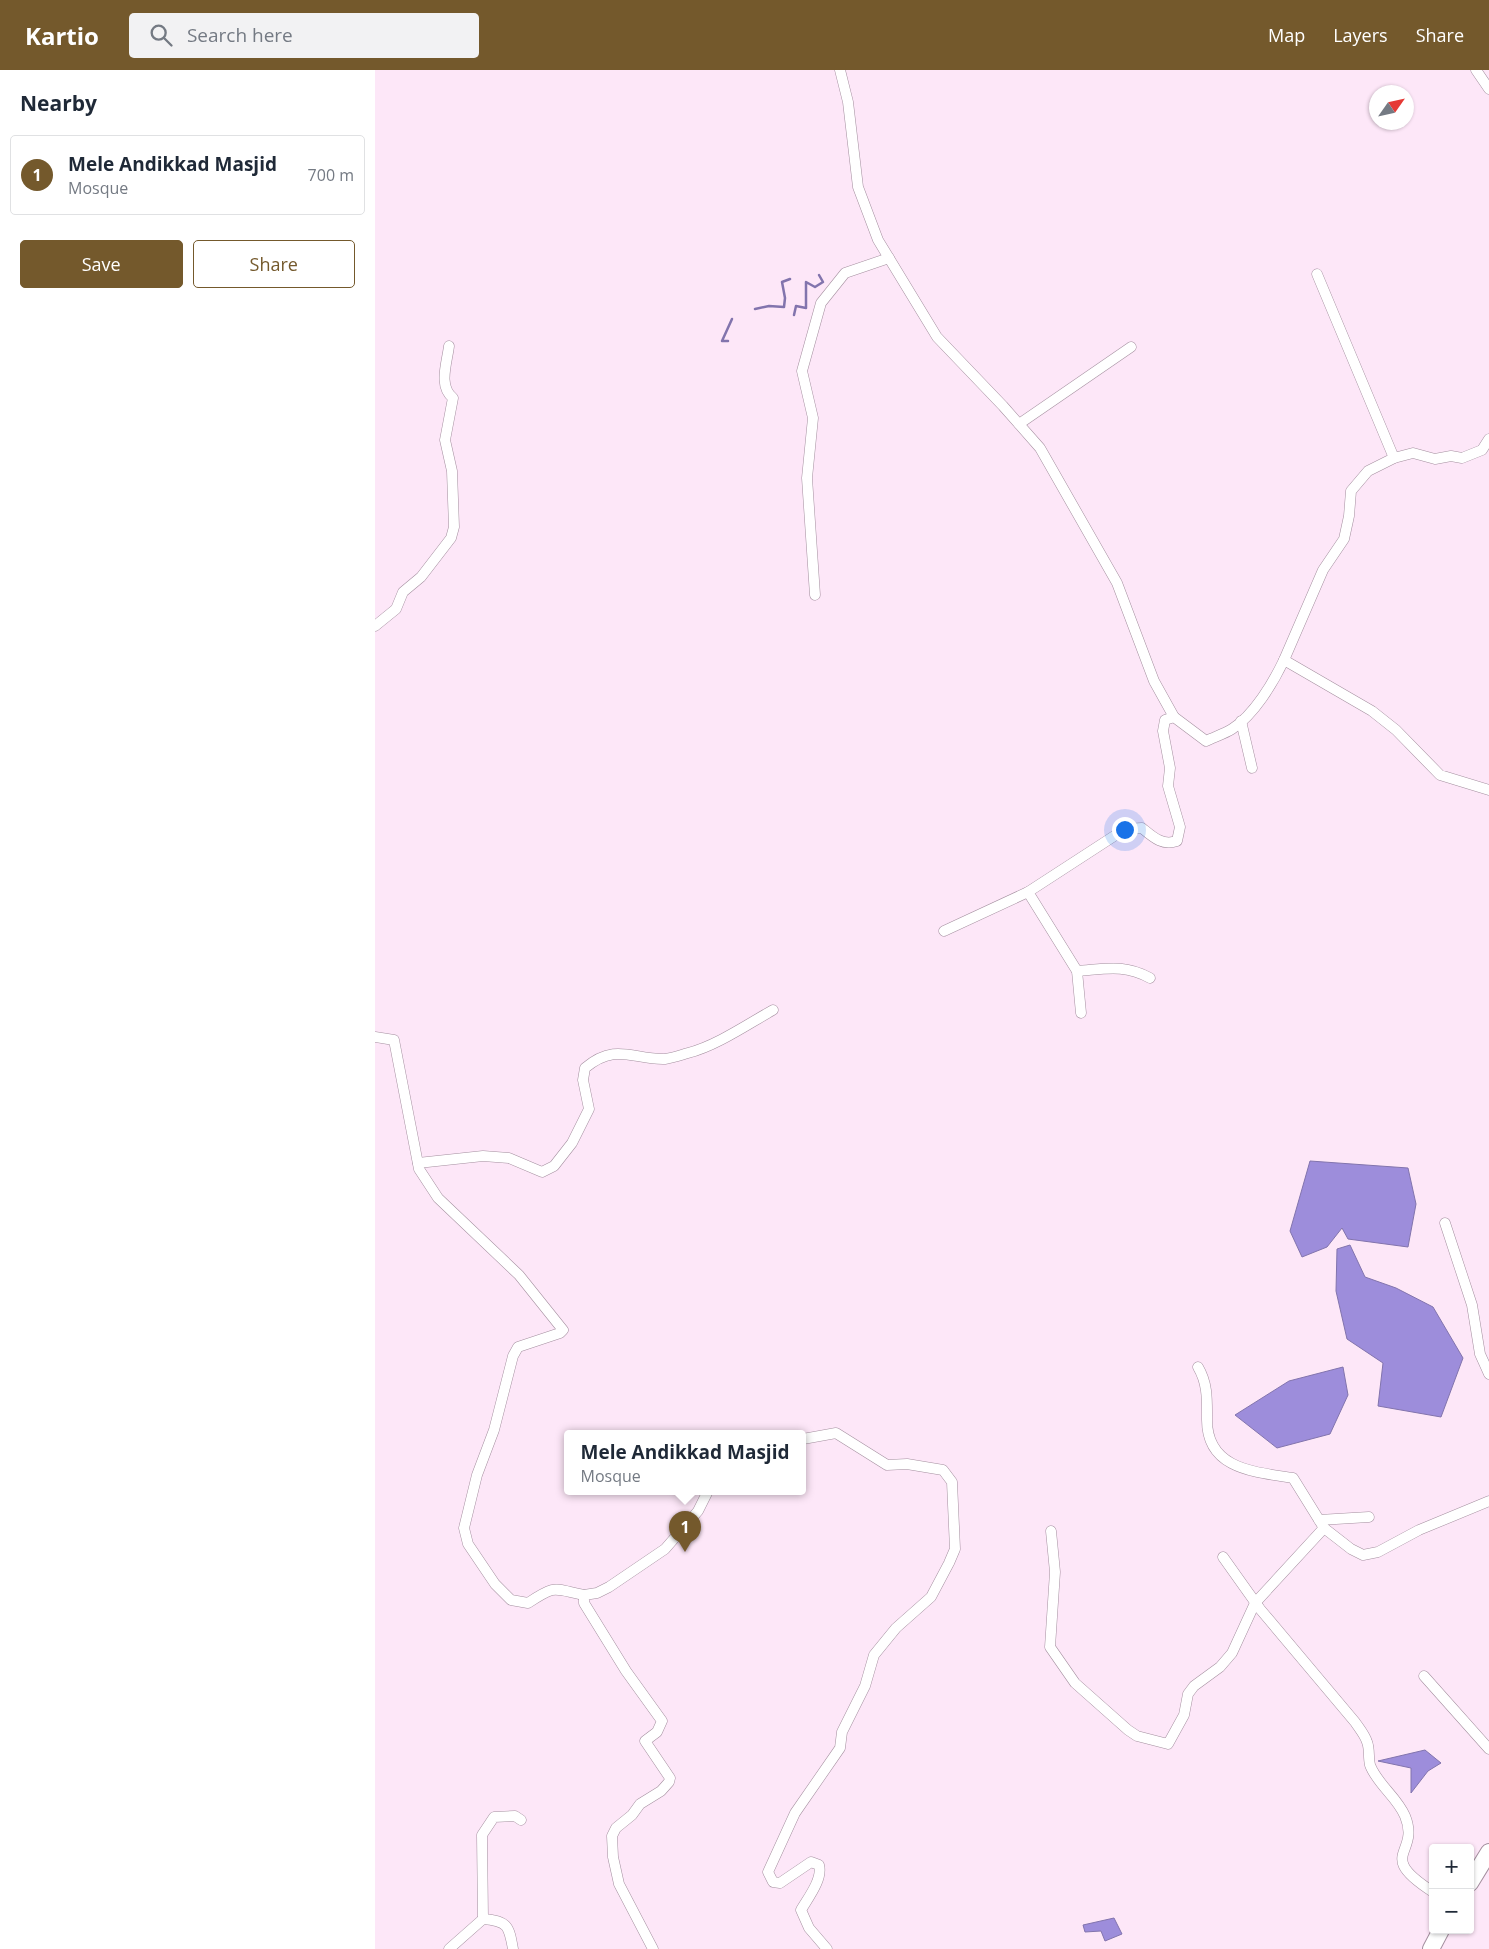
<!DOCTYPE html>
<meta charset="utf-8">
<style>
body{margin:0;font-family:"Open Sans",sans-serif;background:#f2f2f3;color:#1f2937}
.controls{position:absolute;right:15px;bottom:15px;display:grid;overflow:hidden;border-radius:5px;box-shadow:0 1px 4px #0004}
.controls button{width:45px;height:45px;display:grid;place-items:center;padding:0;border:0;border-bottom:1px solid #e0e1e3;background:#fff;color:#1f2937;font:25px sans-serif}
.compass{position:absolute;left:994px;top:15px;width:45px;height:45px;border-radius:50%;background:#fff;box-shadow:0 1px 4px #0004;rotate:56deg}
.you{position:absolute;left:749px;top:759px;width:18px;height:18px;margin:-12px;border:4px solid #fff;border-radius:50%;background:#1a73e8;box-shadow:0 0 0 8px #1a73e833}
.badge{display:grid;place-items:center;width:32px;height:32px;border-radius:50%;background:#74592c;color:#fff;font-size:16px;font-weight:700}
.pin{position:absolute;translate:-50% -41px;filter:drop-shadow(0 1px 2px #0008)}
.pin::after{content:'';position:absolute;top:26px;width:18px;height:15px;background:inherit;clip-path:polygon(0 0,100% 0,50% 100%)}
.popup{position:absolute;left:189px;top:1360px;width:242px;height:65px;box-sizing:border-box;display:grid;place-content:center;border-radius:5px;background:#fff;filter:drop-shadow(0 1px 4px #0005);font-size:16px;white-space:nowrap;color:#747a83}
.popup b{font-size:19px;color:#1f2937}
.popup::after{content:'';position:absolute;left:50%;top:100%;margin-left:-10px;border:10px solid transparent;border-top-color:#fff}
.list{margin:0;padding:0;list-style:none}
h2{display:flex;justify-content:space-between;align-items:center;height:65px;margin:0;padding:0 20px;font-size:21px}
h2 small{font-size:16px;font-weight:400;color:#747a83}
.list li{display:grid;grid-template-columns:32px 1fr auto;gap:15px;align-items:center;box-sizing:border-box;height:80px;margin:0 10px 10px;padding:0 10px;border:1px solid #e0e1e3;border-radius:5px}
.list b{display:block;font-size:19px;white-space:nowrap}
.list p{margin:0;font-size:16px;white-space:nowrap;color:#747a83}
.list em{font-size:16px;font-style:normal;color:#747a83}
.actions{display:flex;gap:10px;padding:15px 20px}
.actions a{flex:1;padding:11px 0;border:1px solid #74592c;border-radius:5px;text-align:center;font-size:18px;color:#74592c}
.actions .main{background:#74592c;color:#fff}
.icon{flex:none;width:28px;height:28px;fill:none;stroke:currentColor;stroke-width:2;stroke-linecap:round;stroke-linejoin:round}
.map{position:relative;flex:none;width:1114px;height:1879px;overflow:hidden}
header{display:flex;align-items:center;gap:30px;box-sizing:border-box;height:70px;padding:0 25px;background:#74592c;color:#fff}
header strong{font-size:24px}
nav{display:flex;gap:28px;margin-inline-start:auto;font-size:18px}
.search{width:350px;height:45px;background:#f2f2f3;display:flex;align-items:center;gap:12px;box-sizing:border-box;padding:0 18px;border-radius:5px;color:#747a83;font-size:19px}
main{display:flex}
aside{flex:1;background:#fff}
.map>svg:first-child{display:block}
.water{fill:#9d8ddb;stroke:#8274ad}
.lines{fill:none;stroke-linecap:round;stroke-linejoin:round}
.stream{stroke:#8274ad;stroke-width:2.5}
.minor-casing{stroke:#a48f9f;stroke-width:11}
.trunk-casing{stroke:#a48f9f;stroke-width:18}
.minor{stroke:#fff;stroke-width:10}
.trunk{stroke:#fff;stroke-width:16}
</style>
<header>
<strong>Kartio</strong>
<div class="search"><svg class="icon" aria-label="search" viewBox="0 0 24 24"><circle cx="10" cy="10" r="6"/><path d="M15 15l6 6"/></svg>Search here</div>
<nav><a>Map</a><a>Layers</a><a>Share</a></nav>
</header>
<main>
<aside>
<h2>Nearby<small></small></h2>
<ul class="list">
<li><span class="badge">1</span><div><b>Mele Andikkad Masjid</b><p>Mosque</p></div><em>700 m</em></li>
</ul>
<div class="actions"><a class="main">Save</a><a>Share</a></div>
</aside>
<div class="map">
<svg width="1114" height="1879" viewBox="0 0 1114 1879">
<rect width="100%" height="100%" fill="#fde7f8"/>
<!-- water -->
<g class="water">
<path d="M935,1091L1033,1098L1041,1134L1033,1177L973,1169L967,1158L952,1177L927,1187L915,1161Z"/>
<path d="M975,1175L990,1207L1021,1218L1058,1237L1088,1288L1066,1347L1003,1336L1008,1293L972,1269L961,1221L962,1179Z"/>
<path d="M968,1297L973,1325L955,1364L902,1378L860,1345L914,1311Z"/>
<path d="M1050,1680L1066,1693L1053,1701L1036,1723V1698L1003,1691Z"/>
<path d="M739,1848L747,1864L730,1871L726,1861L710,1862L708,1855Z"/>
</g>
<g class="lines">
<!-- stream -->
<g class="stream">
<path d="M380,239L394,236L409,237L410,228L407,212L415,209"/>
<path d="M419,245L421,236L431,238V212L440,217L448,212L444,205"/>
<path d="M353,271H347L357,249"/>
</g>
<!-- minor casing -->
<g class="minor-casing">
<g id="minor">
<path d="M465,0L473,32L483,117L503,170L562,267L628,336L665,378L742,513L779,611L799,647L831,671C839,667 849,664 857,659C879,645 898,613 909,590L997,641L1021,660L1065,705L1114,720"/>
<path d="M1101,0L1114,19"/>
<path d="M942,204L1019,388"/>
<path d="M644,354L756,277"/>
<path d="M440,525L432,408L438,348L427,301L446,233L470,203L514,188"/>
<path d="M0,556L21,539L28,522L46,507L76,468L79,457L77,401L70,370L78,328C63,316 72,293 74,276"/>
<path d="M909,590L948,500L969,469L974,446L976,421L993,401L1019,388L1038,383L1060,389L1076,386L1087,388L1107,380L1114,369"/>
<path d="M866,651L877,698"/>
<path d="M569,861L653,822"/>
<path d="M702,901C731,899 749,894 775,908"/>
<path d="M706,943L702,901L653,822L750,759L767,758C778,767 787,776 802,771L805,757L793,716L795,698L788,661L790,650L799,647"/>
<path d="M0,967L19,970L44,1099L63,1128L144,1205L188,1260L185,1263L143,1277L138,1286L119,1360L102,1405L89,1458L93,1474L120,1514L136,1530L153,1533C182,1514 178,1519 209,1525"/>
<path d="M43,1093L108,1086L134,1088L167,1102L179,1096L197,1073L214,1039L208,1010L210,998C241,972 258,990 290,989C297,988 306,985 313,983C341,976 373,954 398,940"/>
<path d="M1070,1153L1097,1235L1105,1284L1114,1304"/>
<path d="M823,1297C833,1314 832,1330 832,1350C832,1400 881,1402 918,1408L949,1458L976,1479L988,1485L1003,1482L1044,1460L1114,1431"/>
<path d="M428,1369L461,1363L512,1395L532,1394L568,1400L577,1412L580,1479L574,1493L556,1527L521,1558L499,1585L490,1616L467,1662L465,1678L420,1743L393,1802L398,1812L405,1813L436,1792L444,1795C448,1809 433,1828 426,1840L434,1858L452,1879"/>
<path d="M944,1450L994,1447"/>
<path d="M676,1461L680,1502L675,1577L700,1613L753,1660L762,1666L793,1674L809,1645L813,1624L819,1616L845,1597L857,1583L880,1533L949,1458"/>
<path d="M848,1487L885,1539L980,1652C984,1658 990,1665 992,1672C995,1679 993,1687 995,1695C1002,1714 1022,1727 1030,1746C1046,1785 999,1784 1058,1822"/>
<path d="M1049,1606L1114,1679"/>
<path d="M74,1879L108,1849"/>
<path d="M138,1879C134,1856 133,1851 108,1849L107,1765L119,1747L140,1746L146,1750"/>
<path d="M278,1879L244,1814L238,1787L237,1766L241,1758L257,1745L265,1734L286,1721L294,1712L295,1708L270,1671L282,1662L287,1651L251,1601L209,1533V1525L222,1523L234,1517L290,1479L323,1441L333,1421"/>
</g>
</g>
<!-- trunk casing -->
<g class="trunk-casing">
<g id="trunk">
<path d="M1095,1813L1114,1782"/>
<path d="M1056,1879L1066,1860"/>
</g>
</g>
<!-- minor -->
<use href="#minor" class="minor"/>
<!-- trunk -->
<use href="#trunk" class="trunk"/>
</g>
</svg>
<div class="controls">
<button>+</button>
<button>−</button>
</div>
<svg class="compass" viewBox="-18 -18 36 36"><path d="M0-13l5 13h-10z" fill="#e53935"/><path d="M0 13l5-13h-10z" fill="#747a83"/></svg>
<div class="you"></div>
<div class="pin badge" style="left:310px;top:1482px">1</div>
<div class="popup"><b>Mele Andikkad Masjid</b>Mosque</div>
</div>
</main>
